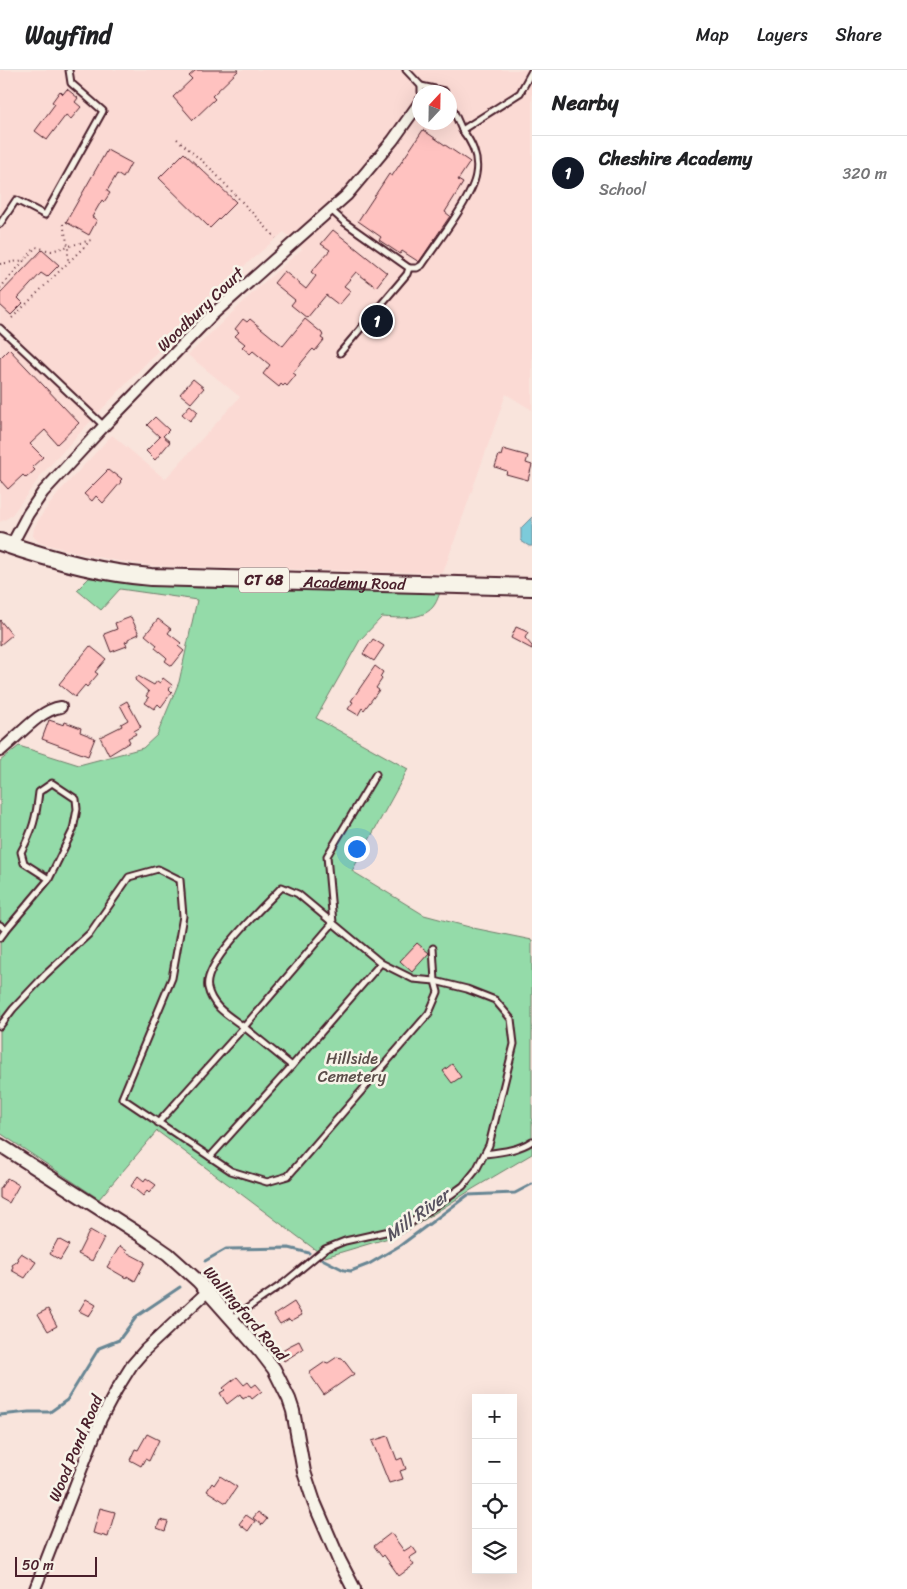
<!DOCTYPE html>
<meta charset="utf-8">
<style>
body{margin:0;font-family:Sriracha,sans-serif;background:#f6f6f6;color:#202124}
.controls{position:absolute;right:15px;bottom:15px;display:grid;overflow:hidden;border-radius:0px;box-shadow:0 5px 20px #0002}
.controls button{width:45px;height:45px;display:grid;place-items:center;padding:0;border:0;border-bottom:1px solid #e0e0e0;background:#fff;color:#202124;font:25px sans-serif}
.compass{position:absolute;left:412px;top:15px;width:45px;height:45px;border-radius:50%;background:#fff;box-shadow:0 5px 20px #0002;rotate:22deg}
.scale{position:absolute;left:15px;bottom:12px;width:82px;box-sizing:border-box;padding-left:5px;border:2px solid #4a1f2b;border-top:0;font-size:14px;line-height:18px;white-space:nowrap;color:#4a1f2b;-webkit-text-stroke:4px #f7f3e8;paint-order:stroke}
.you{position:absolute;left:356px;top:778px;width:18px;height:18px;margin:-12px;border:4px solid #fff;border-radius:50%;background:#1a73e8;box-shadow:0 0 0 8px #1a73e833}
.badge{display:grid;place-items:center;width:32px;height:32px;border-radius:50%;background:#111827;color:#fff;font-size:16px;font-weight:700}
.pin{position:absolute;translate:-50% -50%;border:2px solid #fff;box-shadow:0 1px 5px #0006}
.list{margin:0;padding:0;list-style:none}
h2{display:flex;justify-content:space-between;align-items:center;height:65px;margin:0;padding:0 20px;font-size:21px}
h2 small{font-size:16px;font-weight:400;color:#757577}
.list li{display:grid;grid-template-columns:32px 1fr auto;gap:15px;align-items:center;box-sizing:border-box;height:75px;padding:0 20px;border-top:1px solid #e0e0e0}
.list b{display:block;font-size:19px;white-space:nowrap}
.list p{margin:0;font-size:16px;white-space:nowrap;color:#757577}
.list em{font-size:16px;font-style:normal;color:#757577}
.icon{flex:none;width:28px;height:28px;fill:none;stroke:currentColor;stroke-width:2;stroke-linecap:round;stroke-linejoin:round}
.map{position:relative;flex:none;width:532px;height:1519px;overflow:hidden}
header{display:flex;align-items:center;gap:30px;box-sizing:border-box;height:70px;padding:0 25px;background:#fff;border-bottom:1px solid #e0e0e0}
header strong{font-size:24px}
nav{display:flex;gap:28px;margin-inline-start:auto;font-size:18px}
main{display:flex}
aside{flex:1;background:#fff}
.map>svg:first-child{display:block}
.built{fill:#fbdad4;fill-rule:evenodd}
.green{fill:#94dba9;stroke:#6f7d6a}
.water{fill:#7ccbda;stroke:#688694}
.lines{fill:none;stroke-linecap:round;stroke-linejoin:round}
.stream{stroke:#688694;stroke-width:3}
.building{fill:#ffc2c0;stroke:#4a1f2b}
.service-casing{stroke:#4a1f2b;stroke-width:9}
.minor-casing{stroke:#4a1f2b;stroke-width:14}
.tertiary-casing{stroke:#4a1f2b;stroke-width:16}
.primary-casing{stroke:#4a1f2b;stroke-width:20}
.path{stroke:#4a1f2b;stroke-width:2;stroke-dasharray:1 4;stroke-linecap:butt}
.service{stroke:#f7f3e8;stroke-width:5}
.minor{stroke:#f7f3e8;stroke-width:10}
.tertiary{stroke:#f7f3e8;stroke-width:12}
.primary{stroke:#f7f3e8;stroke-width:16}
.labels{text-anchor:middle;stroke-width:5;stroke-linejoin:round;paint-order:stroke}
.shield{fill:#f7f3e8;stroke:#7e5f64;stroke-width:1}
.shield-label{font-size:15px;font-weight:bold;fill:#4a1f2b}
.street-label{font-size:16px;fill:#4a1f2b;stroke:#f7f3e8}
.park-label{font-size:16px;fill:#5c4e4a;stroke:#f7f3e8}
.water-label{font-size:18px;font-style:italic;fill:#595360;stroke:#f7f3e8}
</style>
<header>
<strong>Wayfind</strong>
<nav><a>Map</a><a>Layers</a><a>Share</a></nav>
</header>
<main>
<div class="map">
<svg width="532" height="1519" viewBox="0 0 532 1519">
<rect width="100%" height="100%" fill="#f9e4dc"/>
<filter id="ink" filterUnits="userSpaceOnUse"><feTurbulence type="fractalNoise" baseFrequency=".02" numOctaves="2"/><feDisplacementMap in="SourceGraphic" scale="10" xChannelSelector="R" yChannelSelector="G"/><feConvolveMatrix kernelMatrix="1 2 1 2 8 2 1 2 1" color-interpolation-filters="sRGB"/></filter>
<g filter="url(#ink)">
<!-- built -->
<path class="built" d="M0,0H532V340L506,324L443,503L153,496L118,491L88,485L40,473L33,466L34,458L43,443L61,420L112,365L165,409L240,327L188,285L261,215L302,179L284,162L244,196L176,262L101,340L43,403L11,446L0,452ZM420,22H450V52H420Z"/>
<!-- green -->
<path class="green" d="M89,508L198,518L440,523C438,527 437,531 435,534C425,551 398,548 382,547L360,570L316,648L408,699L352,801L424,845L473,858L532,870V1084L471,1120L402,1164L325,1187L157,1061L99,1129L0,1063V691L19,676L79,695L143,678L157,665L179,612L197,530L120,519L101,540L77,520Z"/>
<!-- water -->
<path class="water" d="M532,447V476H529L521,471V458Z"/>
<g class="lines">
<!-- stream -->
<g class="stream">
<path d="M322,1189L344,1200L351,1201L369,1194L401,1175L468,1125L515,1123L532,1114"/>
<path d="M205,1191L226,1179L289,1178L309,1183"/>
<path d="M0,1345L29,1342H50L67,1330L99,1278L119,1270L137,1246L180,1217"/>
</g>
</g>
<!-- building -->
<g class="building">
<path d="M196,0H239L212,26L215,29L193,50L173,27L192,9L189,6Z"/>
<path d="M67,19L78,28L75,32L81,37L71,49L66,45L47,70L35,61L55,34L52,32L60,21L63,24Z"/>
<path d="M423,60L470,92L458,110L463,113L445,142L450,146L419,192L402,181L400,184L379,170L381,167L358,151L389,104L392,106Z"/>
<path d="M107,80L131,93L123,108L117,104L107,121L110,123L104,132L102,130L92,147L97,150L89,165L66,152Z"/>
<path d="M184,83L236,132L210,158L159,108Z"/>
<path d="M333,160L387,203L376,217L356,202L344,216L351,221L339,235L326,225L307,248L291,235L295,230L274,213L284,201L306,219L316,206L311,202L330,180L321,174Z"/>
<path d="M42,180L59,195L47,207L41,203L18,228L23,233L11,245L0,235V224Z"/>
<path d="M243,249L247,252L250,249L283,276L305,249L322,263V264L323,265L321,268L324,270L315,281L313,279L311,281L293,303L296,305L287,316L285,314L283,316L281,314L279,317L263,304L270,295L253,281L250,284L242,277L245,274L235,266L239,262L235,259Z"/>
<path d="M9,279L79,353L57,374L45,360L30,374L43,387L32,397L35,400L26,408L23,405L8,419L0,410V288Z"/>
<path d="M193,309L204,318L191,333L180,324Z"/>
<path d="M190,335L198,342L190,351L182,344Z"/>
<path d="M155,347L169,360L163,366L170,372L155,390L146,381L160,367L147,355Z"/>
<path d="M503,379L528,386L526,393L532,395L528,410L506,404L507,401L495,397L499,385L501,386Z"/>
<path d="M108,400L113,404L114,403L122,409L120,411L121,412L103,433L96,426L92,431L84,424Z"/>
<path d="M131,547L139,564L128,569V571L125,572L127,576L111,582L104,564L117,559L115,553Z"/>
<path d="M158,549L171,559L168,563L181,573L178,576L184,581L172,596L165,591L167,588L165,586L155,578L157,575L145,565Z"/>
<path d="M0,550L12,565L0,575Z"/>
<path d="M516,557L528,562L525,568L532,576V579L511,568Z"/>
<path d="M373,569L384,576L374,591L363,584Z"/>
<path d="M90,576L106,589L95,602L98,604L87,617L85,615L75,627L59,614Z"/>
<path d="M375,596L383,602L380,607L382,609L376,618L379,620L364,640L362,638L358,645L348,639L353,632L351,631Z"/>
<path d="M138,606L154,615L157,611L160,613L163,608L172,615L169,619L172,622L161,637L158,634L154,639L145,633L149,628L146,626L149,622L135,610Z"/>
<path d="M127,631L141,657L134,661L136,664L128,668L130,672L109,685L100,667L122,656L121,654L128,650L120,635Z"/>
<path d="M49,650L64,655L65,652L81,658L80,662L95,668L88,686L42,669Z"/>
<path d="M417,873L429,883L412,902L400,891Z"/>
<path d="M452,994L461,1007L452,1013L443,1001Z"/>
<path d="M138,1106L144,1111L146,1108L156,1115L149,1123L147,1121L143,1126L131,1116Z"/>
<path d="M7,1108L19,1115L9,1133L0,1128V1119Z"/>
<path d="M90,1160L104,1168L92,1191L78,1184Z"/>
<path d="M58,1169L69,1175L60,1190L50,1184Z"/>
<path d="M120,1176L127,1181L126,1182L145,1192L135,1211L127,1206L126,1208L107,1197Z"/>
<path d="M21,1183L36,1192L25,1208L11,1200L13,1197L12,1195L18,1191L17,1188Z"/>
<path d="M86,1229L96,1235L89,1246L79,1241Z"/>
<path d="M294,1232L302,1245L291,1251L289,1249L280,1254L274,1245Z"/>
<path d="M48,1239L57,1256L48,1261L38,1244Z"/>
<path d="M299,1271L303,1279L284,1291L279,1282L289,1276Z"/>
<path d="M337,1287L342,1288L354,1304L324,1325L309,1303L325,1292L328,1293Z"/>
<path d="M237,1307L244,1315L248,1312L252,1317L256,1314L262,1321L252,1329L249,1325L243,1329L240,1324L227,1334L220,1323L225,1320L223,1318Z"/>
<path d="M147,1364L159,1370L149,1391L145,1389L141,1396L130,1390L135,1379L138,1380Z"/>
<path d="M388,1366L397,1390L402,1388L406,1399L400,1401L403,1409L389,1413L372,1371Z"/>
<path d="M220,1406L237,1417L226,1433L207,1421L212,1413L214,1415Z"/>
<path d="M100,1438L115,1442L108,1467L93,1463Z"/>
<path d="M258,1442L267,1449L262,1455L253,1448Z"/>
<path d="M246,1445L255,1451L248,1461L239,1454Z"/>
<path d="M160,1450L168,1452L165,1461L157,1458Z"/>
<path d="M391,1463L404,1481L412,1476L417,1483L409,1488L414,1495L399,1506L384,1485L382,1487L374,1476Z"/>
</g>
<g class="lines">
<!-- service casing -->
<g class="service-casing">
<g id="service">
<path d="M406,0L421,16V22"/>
<path d="M421,16L444,21L445,22"/>
<path d="M450,33L462,60L520,23L532,1"/>
<path d="M331,140L344,152L409,198L407,204L340,283"/>
<path d="M0,154L16,130L45,145L103,41L71,13L69,0"/>
<path d="M409,198H417L422,195C436,174 473,127 476,104C479,88 472,72 462,60"/>
<path d="M0,258L104,356"/>
<path d="M0,855L6,860L0,868"/>
<path d="M6,860L49,809L73,760L77,739L76,729L52,713L39,722C36,748 33,760 21,782L24,793L49,809"/>
<path d="M0,956L13,939L45,905L90,863L129,807L158,799L180,810L183,846L172,908L122,1028L231,1101L267,1112L288,1106L429,943L438,922L435,911L413,909L381,893L298,824L282,817C265,835 202,893 208,918C212,937 229,946 244,957L158,1053"/>
<path d="M292,996L381,893"/>
<path d="M485,1084C501,1082 519,1080 532,1071"/>
<path d="M210,1087L292,996L244,957L333,853L327,786L376,704"/>
<path d="M233,1248L284,1213L325,1179L345,1171L403,1158L438,1134L463,1116L476,1100L489,1075L514,974L511,949L495,930L467,919L435,911L433,878"/>
</g>
</g>
<!-- minor casing -->
<g class="minor-casing">
<g id="minor">
<path d="M11,476L28,444L43,422L104,356L212,245L347,125L393,70L420,32"/>
<path d="M0,681C18,667 39,640 61,637"/>
<path d="M35,1519L101,1349L117,1319L132,1295L145,1280L208,1221"/>
</g>
</g>
<!-- tertiary casing -->
<g class="tertiary-casing">
<path id="tertiary" d="M0,1075L142,1166L168,1184L198,1211L261,1282L274,1299L289,1329L293,1341L304,1402L314,1432L339,1490L354,1519"/>
</g>
<!-- primary casing -->
<g class="primary-casing">
<g id="primary">
<path id="s1" d="M0,472C49,489 99,503 151,507L532,517"/>
</g>
</g>
<!-- path -->
<g class="path">
<path d="M177,69L210,98L276,168"/>
<path d="M63,154L68,176V191"/>
<path d="M0,194L25,190"/>
<path d="M0,218L36,177L51,181L91,170"/>
<path d="M12,248L89,172"/>
</g>
<!-- service -->
<use href="#service" class="service"/>
<!-- minor -->
<use href="#minor" class="minor"/>
<!-- tertiary -->
<use href="#tertiary" class="tertiary"/>
<!-- primary -->
<use href="#primary" class="primary"/>
</g>
</g>
<g class="labels">
<!-- shield labels -->
<rect class="shield" x="239" y="497.5" width="50" height="25" rx="4"/>
<g class="shield-label">
<text x="264" y="515">CT 68</text>
</g>
<!-- street labels -->
<g class="street-label">
<text transform="translate(200 239) rotate(-44)" y="6">Woodbury Court</text>
<text dy="6" stroke="none"><textPath href="#s1" startOffset="359">Academy Road</textPath></text>
<text transform="translate(246 1243) rotate(49)" y="6">Wallingford Road</text>
<text transform="translate(75 1378) rotate(-67)" y="6">Wood Pond Road</text>
</g>
<!-- park labels -->
<g class="park-label">
<text x="352" y="994">Hillside<tspan x="352" dy="18">Cemetery</tspan></text>
</g>
<!-- water labels -->
<g class="water-label">
<text transform="translate(417 1145) rotate(-36)" y="6">Mill River</text>
</g>
</g>
</svg>
<div class="controls">
<button>+</button>
<button>−</button>
<button><svg class="icon" aria-label="locate" viewBox="0 0 24 24"><circle cx="12" cy="12" r="6"/><path d="M12 2v4M12 18v4M2 12h4M18 12h4"/></svg></button>
<button><svg class="icon" aria-label="layers" viewBox="0 0 24 24"><path d="M12 4l9 5-9 5-9-5zM3 14l9 5 9-5"/></svg></button>
</div>
<svg class="compass" viewBox="-18 -18 36 36"><path d="M0-13l5 13h-10z" fill="#e53935"/><path d="M0 13l5-13h-10z" fill="#757577"/></svg>
<div class="scale">50 m</div>
<div class="you"></div>
<div class="pin badge" style="left:377px;top:251px">1</div>
</div>
<aside>
<h2>Nearby<small></small></h2>
<ul class="list">
<li><span class="badge">1</span><div><b>Cheshire Academy</b><p>School</p></div><em>320 m</em></li>
</ul>
</aside>
</main>
